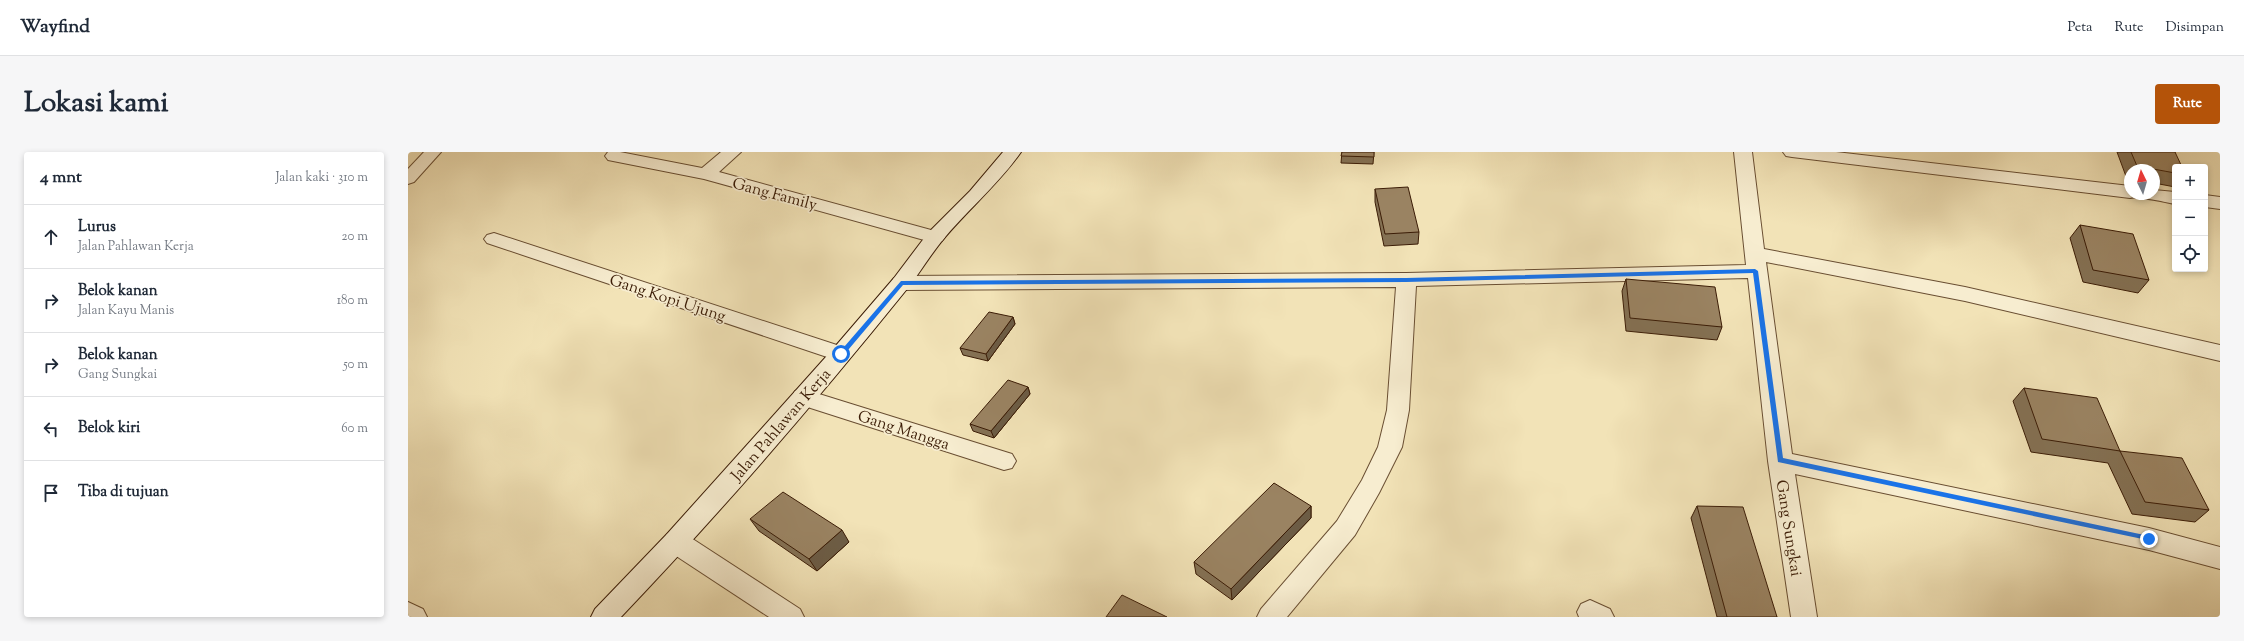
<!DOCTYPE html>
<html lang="id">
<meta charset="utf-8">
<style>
body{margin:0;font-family:"Sorts Mill Goudy",serif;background:#f6f6f7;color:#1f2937}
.controls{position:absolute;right:12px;top:12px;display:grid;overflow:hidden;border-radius:4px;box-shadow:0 2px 6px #0003}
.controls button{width:36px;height:36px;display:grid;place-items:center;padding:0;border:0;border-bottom:1px solid #e0e1e3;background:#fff;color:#1f2937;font:20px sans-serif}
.compass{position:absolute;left:1716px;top:12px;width:36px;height:36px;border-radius:50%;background:#fff;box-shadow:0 2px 6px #0003;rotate:355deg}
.stop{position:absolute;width:12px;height:12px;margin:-9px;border:3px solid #1a73e8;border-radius:50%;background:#fff}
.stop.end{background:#1a73e8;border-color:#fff;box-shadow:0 1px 4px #0008}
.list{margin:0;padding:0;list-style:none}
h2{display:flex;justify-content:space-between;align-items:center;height:52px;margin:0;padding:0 16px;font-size:17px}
h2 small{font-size:13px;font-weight:400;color:#747a83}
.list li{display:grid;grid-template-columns:26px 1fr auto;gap:12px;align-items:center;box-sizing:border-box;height:64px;padding:0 16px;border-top:1px solid #e0e1e3}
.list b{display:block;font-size:15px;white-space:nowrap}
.list p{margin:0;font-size:13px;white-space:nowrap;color:#747a83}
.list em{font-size:13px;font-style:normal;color:#747a83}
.icon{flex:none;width:22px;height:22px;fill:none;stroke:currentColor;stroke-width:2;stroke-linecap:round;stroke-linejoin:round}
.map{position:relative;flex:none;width:1812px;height:465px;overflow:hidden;border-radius:4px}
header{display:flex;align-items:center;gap:24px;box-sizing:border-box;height:56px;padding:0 20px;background:#fff;border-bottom:1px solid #e0e1e3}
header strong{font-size:19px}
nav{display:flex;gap:22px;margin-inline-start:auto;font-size:14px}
.intro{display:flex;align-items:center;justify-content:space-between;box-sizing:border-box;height:96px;padding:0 24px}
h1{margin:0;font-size:28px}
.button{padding:10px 18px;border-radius:4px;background:#b45309;color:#fff;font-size:14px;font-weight:700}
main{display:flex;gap:24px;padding:0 24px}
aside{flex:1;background:#fff;border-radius:4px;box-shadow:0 2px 6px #0003}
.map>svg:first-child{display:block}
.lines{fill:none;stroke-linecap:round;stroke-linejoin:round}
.lane-casing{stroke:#694e32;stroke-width:2}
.street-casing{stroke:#694e32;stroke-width:2}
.secondary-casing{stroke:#3b1c06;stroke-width:2}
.lane{fill:#f7edd0;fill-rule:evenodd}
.street{fill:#f7edd0;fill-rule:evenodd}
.secondary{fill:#f7edd0;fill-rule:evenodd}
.wall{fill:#847154;stroke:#3b1c06}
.shaded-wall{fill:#6c5c45;stroke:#3b1c06}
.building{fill:#9a8362;stroke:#3b1c06}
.route{fill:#1a73e8}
.labels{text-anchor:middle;stroke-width:3.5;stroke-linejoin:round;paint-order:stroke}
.street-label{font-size:16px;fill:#3b1c06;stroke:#f7edd0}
</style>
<header>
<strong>Wayfind</strong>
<nav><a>Peta</a><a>Rute</a><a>Disimpan</a></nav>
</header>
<div class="intro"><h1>Lokasi kami</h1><a class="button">Rute</a></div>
<main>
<aside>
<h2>4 mnt<small>Jalan kaki · 310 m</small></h2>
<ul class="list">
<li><svg class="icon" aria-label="ahead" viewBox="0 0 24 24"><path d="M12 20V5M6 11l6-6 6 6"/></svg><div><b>Lurus</b><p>Jalan Pahlawan Kerja</p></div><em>20 m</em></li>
<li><svg class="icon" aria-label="right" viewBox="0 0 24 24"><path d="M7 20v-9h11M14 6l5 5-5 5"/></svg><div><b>Belok kanan</b><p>Jalan Kayu Manis</p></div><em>180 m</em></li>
<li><svg class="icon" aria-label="right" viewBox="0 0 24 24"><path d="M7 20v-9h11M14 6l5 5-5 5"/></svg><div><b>Belok kanan</b><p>Gang Sungkai</p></div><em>50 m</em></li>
<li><svg class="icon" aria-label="left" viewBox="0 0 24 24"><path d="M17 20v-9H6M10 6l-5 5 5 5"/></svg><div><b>Belok kiri</b></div><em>60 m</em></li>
<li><svg class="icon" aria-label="arrive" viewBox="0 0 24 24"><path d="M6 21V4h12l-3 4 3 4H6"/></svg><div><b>Tiba di tujuan</b></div></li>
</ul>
</aside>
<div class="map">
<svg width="1812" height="465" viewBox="0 0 1812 465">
<rect width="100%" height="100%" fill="#f2e3b7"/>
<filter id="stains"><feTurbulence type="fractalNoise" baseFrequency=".005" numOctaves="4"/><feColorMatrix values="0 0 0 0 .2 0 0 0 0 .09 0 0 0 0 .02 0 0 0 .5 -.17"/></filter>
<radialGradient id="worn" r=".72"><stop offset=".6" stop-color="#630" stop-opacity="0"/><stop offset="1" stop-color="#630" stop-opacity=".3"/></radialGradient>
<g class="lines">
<!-- lane casing -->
<g class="lane-casing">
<path id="lane" d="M16,0H33L6,30L0,32V17Z"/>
</g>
<!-- street casing -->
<g class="street-casing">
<g id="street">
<path d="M200,0H212L294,16L313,0H333L311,20L534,81L537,85L534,89L527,91L296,27L200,8L197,4Z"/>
<path d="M1326,0H1344L1356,97L1557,135L1812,193V209L1557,149L1358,110L1384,302L1741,376L1812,395V417L1741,398L1387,322L1409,465H1383L1360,309L1340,126L1008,134L1001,258L994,295L971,341L947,383L879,465H849L853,457L929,369L954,328L970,295L979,258L988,135L493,138L486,136L483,131L486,126L493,124L998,121L1338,113Z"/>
<path d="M1375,0H1428L1722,34V42H1746V38L1767,40V52C1757,50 1729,44 1722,46L1384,5L1378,4Z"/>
<path d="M1797,43L1812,45V57L1797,55Z"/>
<path d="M86,81L441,197L444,202L441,207L433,210L425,207L79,91L76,87L79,83Z"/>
<path d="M395,237L604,302L608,309L604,316L596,318L387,251L384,245L387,239Z"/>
<path d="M268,379L277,382L392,457L396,465H361L259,398L255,390L259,382Z"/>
<path d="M1182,448L1202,457L1206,465H1171L1169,460L1173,452Z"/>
<path d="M0,450L15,457L19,465H0Z"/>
</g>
</g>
<!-- secondary casing -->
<g class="secondary-casing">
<path id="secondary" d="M595,0H613C590,33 558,59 533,90C521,105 511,122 499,137C408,250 313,360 213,465H183L187,457L259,382L425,197L486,126L520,81L562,39Z"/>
</g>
<!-- lane -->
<use href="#lane" class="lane"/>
<!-- street -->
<use href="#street" class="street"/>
<!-- secondary -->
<use href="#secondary" class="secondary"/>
</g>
<!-- wall -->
<g class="wall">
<path d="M934,0H966L965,12L933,11Z"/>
<path d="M1709,0H1767V35L1746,31V18H1722V27H1719Z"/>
<path d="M967,37L1011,80L1010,92L976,94L967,50Z"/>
<path d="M1672,73L1741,128L1730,141L1675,130L1662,86Z"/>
<path d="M1218,127L1314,175L1309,188L1218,179L1214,139Z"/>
<path d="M605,165L607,172L580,209L555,203L552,196Z"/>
<path d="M620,235L622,242L586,286L565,279L562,272Z"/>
<path d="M1616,236L1712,299L1801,358L1787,370L1724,362L1700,311L1623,300L1605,249Z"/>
<path d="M903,354V366L824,448L788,422L786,410Z"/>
<path d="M1289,354L1369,465H1309L1283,366Z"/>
<path d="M342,367L441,390L409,419L351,379Z"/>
</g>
<!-- shaded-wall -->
<g class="shaded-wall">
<path d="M605,165L607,172L580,209L578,202Z"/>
<path d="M620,235L622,242L586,286L583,279Z"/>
<path d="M903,354V366L824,448L823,437Z"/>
<path d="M434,378L441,390L409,419L401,407Z"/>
</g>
<!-- building -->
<g class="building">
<path d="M934,0H966V5L933,4Z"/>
<path d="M1723,0H1767L1774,15H1767V21L1729,14Z"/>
<path d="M1000,35L1011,80L977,82L967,37Z"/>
<path d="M1672,73L1725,82L1741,128L1685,118Z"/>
<path d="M1218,127L1307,135L1314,175L1222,166Z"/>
<path d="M581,160L605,165L578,202L552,196Z"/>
<path d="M600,228L620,235L583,279L562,272Z"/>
<path d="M1616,236L1689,246L1712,299L1634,287Z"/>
<path d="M1712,299L1774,306L1801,358L1737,350Z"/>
<path d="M866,331L903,354L823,437L786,410Z"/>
<path d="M375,340L434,378L401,407L342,367Z"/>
<path d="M1289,354L1335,355L1369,465H1319Z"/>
<path d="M714,443L759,465H698Z"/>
</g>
<!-- route -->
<path class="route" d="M1347,117L1350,119L1375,306L1741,384L1745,387L1744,389L1370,310L1345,121L998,130L495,133L435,204L430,202L493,129L998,126Z"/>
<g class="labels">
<!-- street labels -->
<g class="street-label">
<text transform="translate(367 41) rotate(15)" y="6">Gang Family</text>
<text transform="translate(260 145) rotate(18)" y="6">Gang Kopi Ujung</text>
<text transform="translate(372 272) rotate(-49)" y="6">Jalan Pahlawan Kerja</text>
<text transform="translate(496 277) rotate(18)" y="6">Gang Mangga</text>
<text transform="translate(1382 376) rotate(81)" y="6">Gang Sungkai</text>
</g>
</g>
<rect width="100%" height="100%" filter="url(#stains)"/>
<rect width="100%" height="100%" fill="url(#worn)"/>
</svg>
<div class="controls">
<button>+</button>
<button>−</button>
<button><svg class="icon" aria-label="locate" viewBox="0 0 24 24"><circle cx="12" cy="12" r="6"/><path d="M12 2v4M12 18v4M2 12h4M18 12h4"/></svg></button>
</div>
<svg class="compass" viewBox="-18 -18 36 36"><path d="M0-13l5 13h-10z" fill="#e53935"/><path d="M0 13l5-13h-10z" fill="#747a83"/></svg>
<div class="stop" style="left:433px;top:202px"></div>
<div class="stop end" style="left:1741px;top:387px"></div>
</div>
</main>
